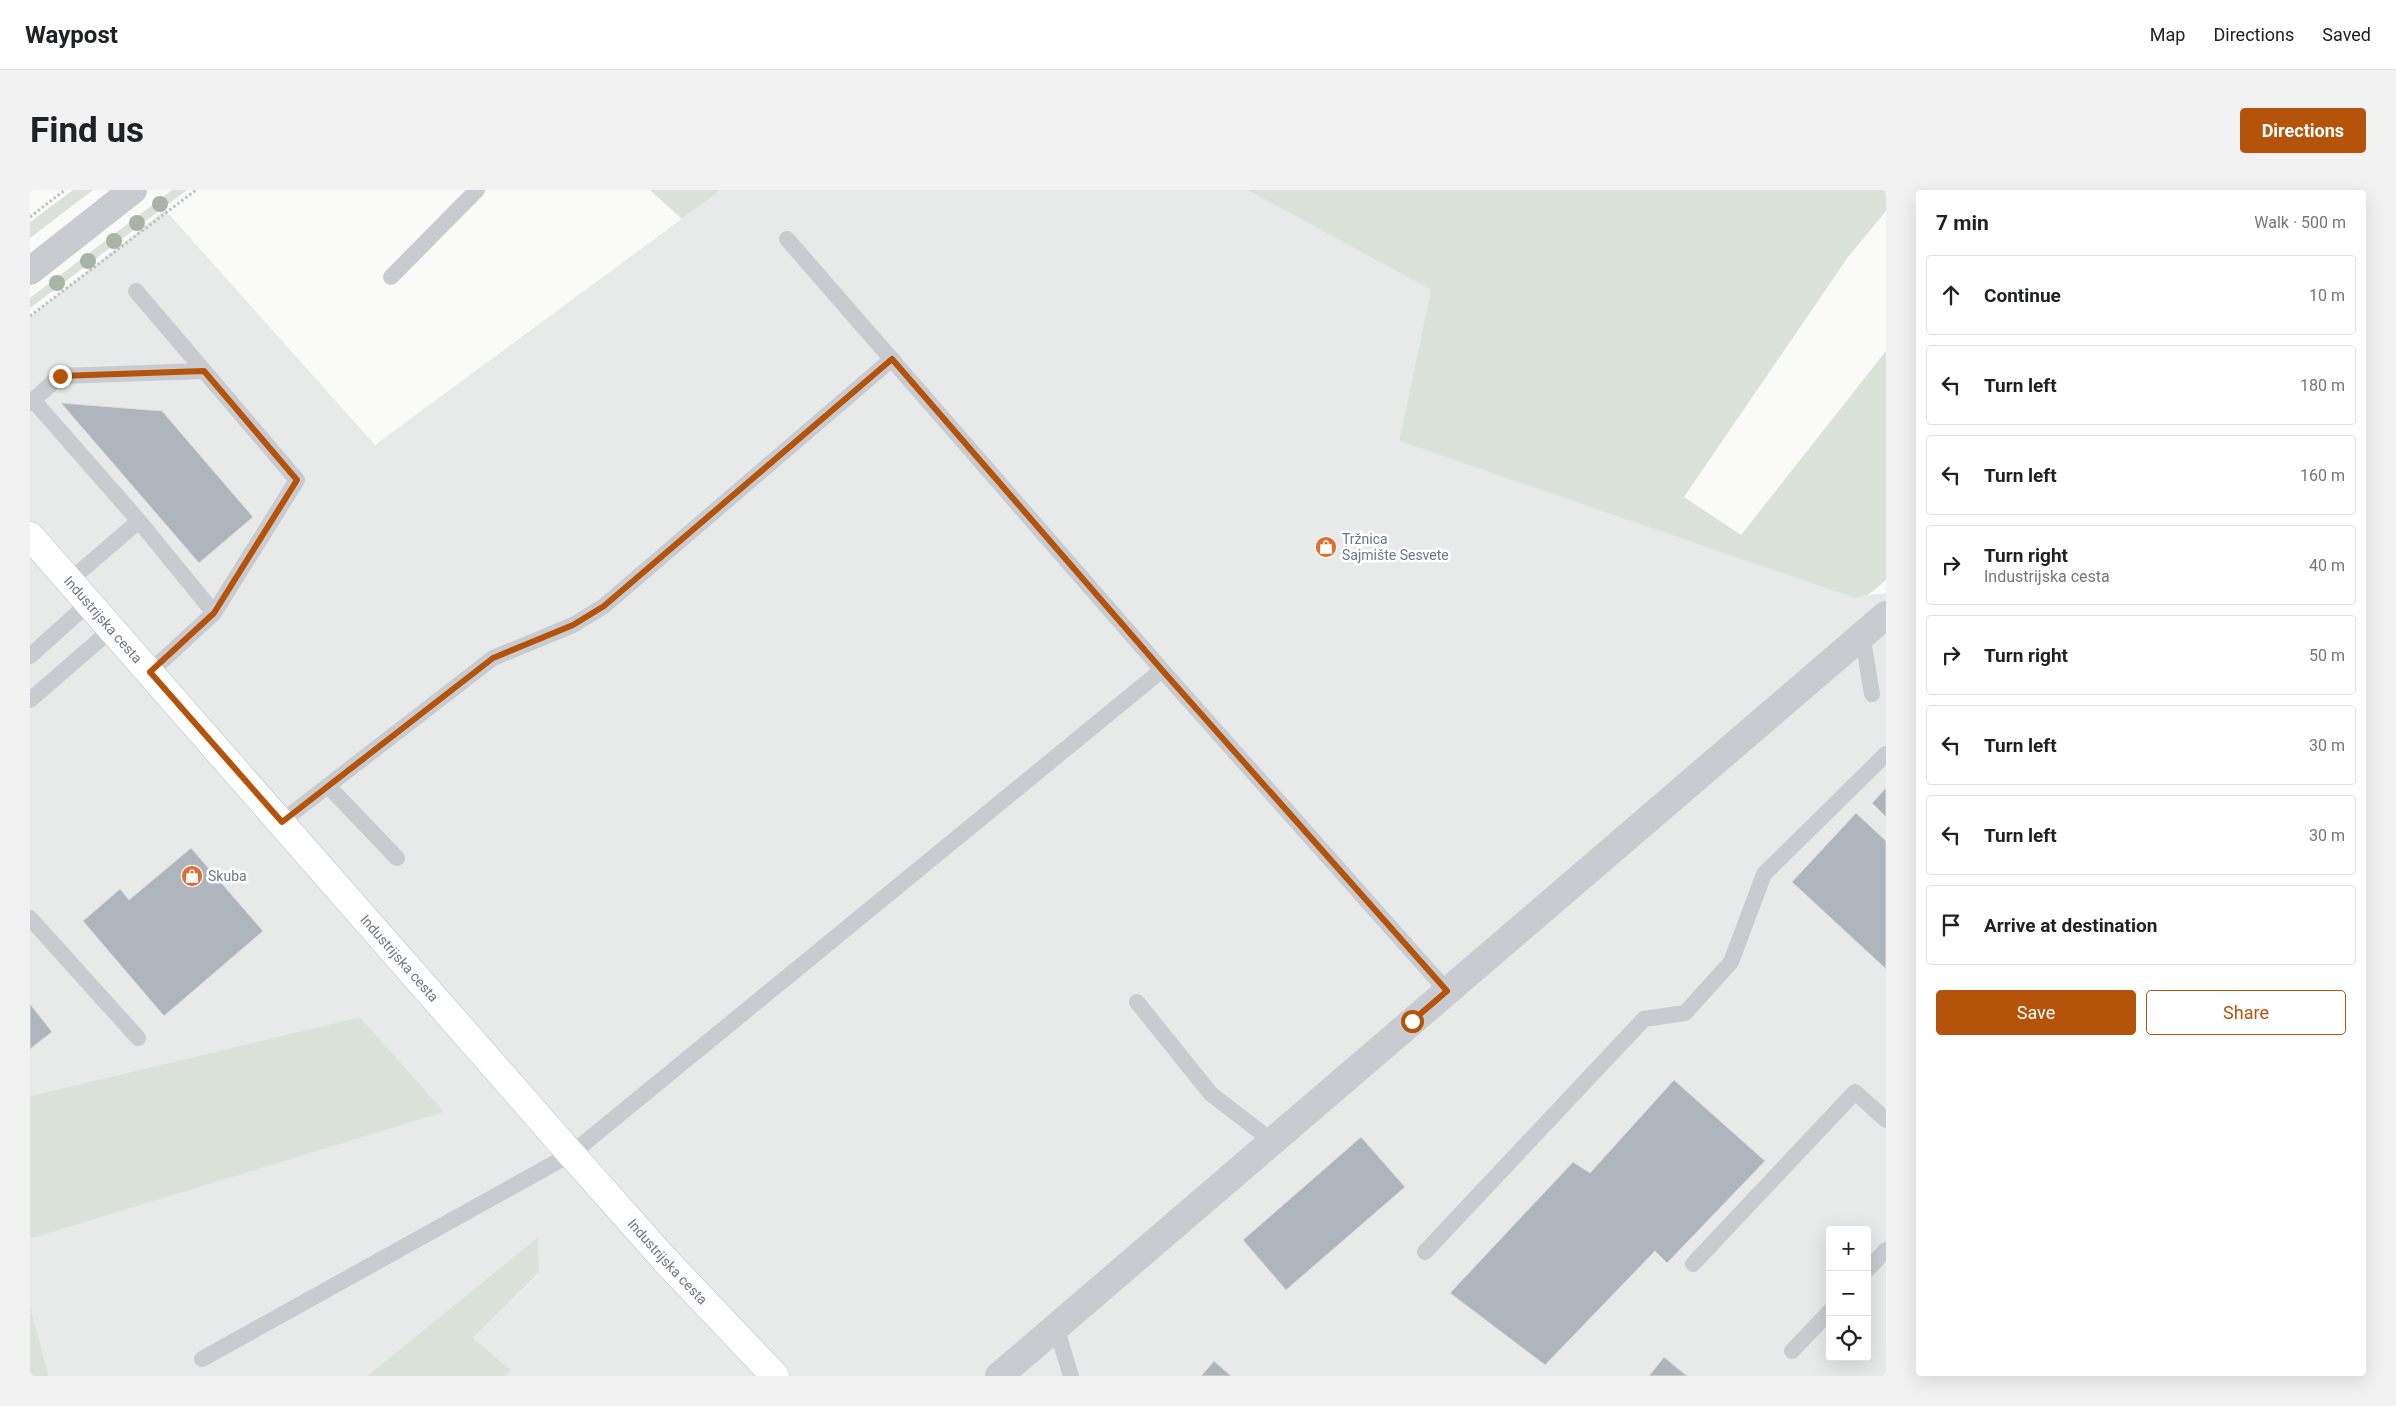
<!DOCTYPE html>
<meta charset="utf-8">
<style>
body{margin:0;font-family:Roboto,sans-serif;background:#f2f2f2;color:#202124}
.controls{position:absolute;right:15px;bottom:15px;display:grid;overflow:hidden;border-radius:5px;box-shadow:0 5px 20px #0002}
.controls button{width:45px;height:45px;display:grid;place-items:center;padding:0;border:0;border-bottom:1px solid #e0e0e0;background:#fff;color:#202124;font:25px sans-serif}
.stop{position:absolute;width:15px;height:15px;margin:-11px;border:4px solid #b45309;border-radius:50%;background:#fff}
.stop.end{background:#b45309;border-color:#fff;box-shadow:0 1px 5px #0008}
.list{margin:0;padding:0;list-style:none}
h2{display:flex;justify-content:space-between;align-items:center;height:65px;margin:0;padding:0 20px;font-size:21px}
h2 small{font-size:16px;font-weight:400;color:#757577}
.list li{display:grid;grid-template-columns:32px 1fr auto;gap:15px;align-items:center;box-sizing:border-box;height:80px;margin:0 10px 10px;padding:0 10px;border:1px solid #e0e0e0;border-radius:5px}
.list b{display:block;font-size:19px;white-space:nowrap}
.list p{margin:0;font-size:16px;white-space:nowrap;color:#757577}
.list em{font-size:16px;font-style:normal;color:#757577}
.actions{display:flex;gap:10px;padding:15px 20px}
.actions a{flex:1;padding:11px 0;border:1px solid #b45309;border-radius:5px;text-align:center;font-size:18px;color:#b45309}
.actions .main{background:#b45309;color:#fff}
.icon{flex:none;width:28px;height:28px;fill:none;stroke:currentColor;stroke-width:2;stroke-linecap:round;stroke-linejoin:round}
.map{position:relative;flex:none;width:1856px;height:1186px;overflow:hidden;border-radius:5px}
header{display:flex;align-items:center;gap:30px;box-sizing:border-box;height:70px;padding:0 25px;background:#fff;border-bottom:1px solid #e0e0e0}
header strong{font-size:24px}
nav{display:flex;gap:28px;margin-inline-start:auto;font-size:18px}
.intro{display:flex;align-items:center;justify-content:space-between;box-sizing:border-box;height:120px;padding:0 30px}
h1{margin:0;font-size:35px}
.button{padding:12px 22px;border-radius:5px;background:#b45309;color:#fff;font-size:18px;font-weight:700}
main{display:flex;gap:30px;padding:0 30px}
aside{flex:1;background:#fff;border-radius:5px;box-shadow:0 5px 20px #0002}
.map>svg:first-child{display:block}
.built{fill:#e8e9e9;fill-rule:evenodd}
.green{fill:#dbe2d9}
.building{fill:#afb5bc;stroke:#dcdcda}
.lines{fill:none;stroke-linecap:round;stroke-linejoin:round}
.secondary-casing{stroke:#babec4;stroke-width:29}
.path{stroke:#c0c2c4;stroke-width:3;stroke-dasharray:2.5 2.5;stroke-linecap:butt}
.lane{stroke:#c8cbcf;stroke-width:16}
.street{stroke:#c8cbcf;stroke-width:28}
.secondary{stroke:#fff;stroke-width:28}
.tree{fill:#a9b4a7}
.route{stroke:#b45309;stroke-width:6}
.labels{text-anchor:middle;stroke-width:5;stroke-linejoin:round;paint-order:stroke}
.poi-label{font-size:14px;fill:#697788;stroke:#fff;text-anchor:start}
.street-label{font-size:14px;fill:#697788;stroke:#fff}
</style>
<header>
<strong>Waypost</strong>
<nav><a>Map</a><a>Directions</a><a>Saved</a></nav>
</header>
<div class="intro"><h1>Find us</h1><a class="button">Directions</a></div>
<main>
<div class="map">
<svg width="1856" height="1186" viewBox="0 0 1856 1186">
<rect width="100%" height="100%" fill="#fafaf8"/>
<!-- built -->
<path class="built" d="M691,0H1217L1401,100L1369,251L1825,407L1856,403V1186H475L481,1180L443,1148L509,1084L508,1047L337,1186H19L0,1117V1049L413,922L330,827L0,906V127L135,20L345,255ZM1800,1040H1837V1167H1800Z"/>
<!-- green -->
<g class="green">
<path d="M43,0H63L0,48V32Z"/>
<path d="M142,0H157L0,118V108Z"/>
<path d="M620,0H691L652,29Z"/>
<path d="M1217,0H1856V21L1818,67L1654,307L1711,345L1856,161V390L1838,405L1825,408L1369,251L1401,100Z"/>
<path d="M330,827L414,922L0,1049V906Z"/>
<path d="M508,1047L509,1083L443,1148L481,1180L475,1186H337Z"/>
<path d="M0,1117L19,1186H0Z"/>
</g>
<!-- building -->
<g class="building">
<path d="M31,213L132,221L223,327L169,373Z"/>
<path d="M1856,598V627L1842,613Z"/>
<path d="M1826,623L1856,651V779L1762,692Z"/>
<path d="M161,658L233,741L134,826L53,731L90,699L99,710Z"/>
<path d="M0,814L22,842L0,859Z"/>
<path d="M1644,890L1735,971L1637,1073L1625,1061L1515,1175L1420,1103L1543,972L1560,983Z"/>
<path d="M1331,947L1375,997L1256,1100L1213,1050Z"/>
<path d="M1634,1167L1657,1186H1619Z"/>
<path d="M1184,1171L1201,1186H1171Z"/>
</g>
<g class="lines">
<!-- secondary casing -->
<g class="secondary-casing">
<g id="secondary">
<path id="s1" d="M0,346L541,964L636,1071L745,1186"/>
</g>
</g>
<!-- path -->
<g class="path">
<path d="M0,27L35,0"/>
<path d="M0,126L166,0"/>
</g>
<!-- lane -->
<g class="lane">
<path d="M757,49L1132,480L1417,801"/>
<path d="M361,87L447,0"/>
<path d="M106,101L267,290L184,423L109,331"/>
<path d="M3,210L109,331L39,391"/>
<path d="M0,213L30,186L174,181"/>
<path d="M1832,444L1842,504"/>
<path d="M0,466L59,413"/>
<path d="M120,482L184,423"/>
<path d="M0,510L82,439"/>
<path d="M299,597L367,668"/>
<path d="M251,632L463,468L543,435L574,416L862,169"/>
<path d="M0,728L108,848"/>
<path d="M1107,812L1181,904L1242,951"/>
<path d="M1395,1062L1614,829L1655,823L1701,772L1734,684L1856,564"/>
<path d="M1663,1074L1825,902L1856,930"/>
<path d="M1837,1080L1856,1060"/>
<path d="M1026,1137L1041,1186"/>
<path d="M1762,1161L1800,1121"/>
<path d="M172,1169L541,964L1132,480"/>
</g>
<!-- street -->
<g class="street">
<path d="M0,81L103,0"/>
<path d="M969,1186L1856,425"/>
</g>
<!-- secondary -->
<use href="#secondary" class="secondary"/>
</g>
<!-- trees -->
<g class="tree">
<circle cx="130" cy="14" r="8"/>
<circle cx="107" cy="33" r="8"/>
<circle cx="84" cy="51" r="8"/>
<circle cx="58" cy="71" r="8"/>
<circle cx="27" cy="93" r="8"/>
</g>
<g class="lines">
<!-- route -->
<path class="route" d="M30,186L174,181L267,290L184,423L120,482L252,632L463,468L543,435L574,416L862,169L1132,480L1417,801L1382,831"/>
</g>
<!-- icons -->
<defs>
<g id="shop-disc" transform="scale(1.125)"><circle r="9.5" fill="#e16c31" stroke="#fff"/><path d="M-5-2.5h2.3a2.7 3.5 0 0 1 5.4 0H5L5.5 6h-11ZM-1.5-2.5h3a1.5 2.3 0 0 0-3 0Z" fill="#fff"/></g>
</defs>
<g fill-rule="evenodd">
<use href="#shop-disc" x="1296" y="357"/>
<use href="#shop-disc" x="162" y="686"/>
</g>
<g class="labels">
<!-- poi labels -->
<g class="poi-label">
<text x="1312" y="354">Tržnica<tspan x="1312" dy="16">Sajmište Sesvete</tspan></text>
<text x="178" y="691">Skuba</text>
</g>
<!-- street labels -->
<g class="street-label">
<text dy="5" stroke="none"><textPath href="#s1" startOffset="111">Industrijska cesta</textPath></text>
<text dy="5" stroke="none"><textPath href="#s1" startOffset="561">Industrijska cesta</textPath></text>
<text dy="5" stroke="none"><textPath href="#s1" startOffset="966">Industrijska cesta</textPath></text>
</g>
</g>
</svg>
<div class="controls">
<button>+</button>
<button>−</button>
<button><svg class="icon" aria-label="locate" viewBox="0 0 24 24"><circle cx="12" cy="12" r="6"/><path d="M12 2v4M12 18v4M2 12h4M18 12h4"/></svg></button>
</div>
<div class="stop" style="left:1382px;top:831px"></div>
<div class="stop end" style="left:30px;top:186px"></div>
</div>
<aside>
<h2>7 min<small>Walk · 500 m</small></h2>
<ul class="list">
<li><svg class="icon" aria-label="ahead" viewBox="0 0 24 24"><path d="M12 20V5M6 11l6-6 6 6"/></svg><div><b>Continue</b></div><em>10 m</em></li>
<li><svg class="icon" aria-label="left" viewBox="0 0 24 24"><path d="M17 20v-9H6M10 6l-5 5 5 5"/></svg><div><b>Turn left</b></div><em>180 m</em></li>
<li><svg class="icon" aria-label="left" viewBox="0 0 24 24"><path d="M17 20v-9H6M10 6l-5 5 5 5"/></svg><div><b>Turn left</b></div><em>160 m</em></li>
<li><svg class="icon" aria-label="right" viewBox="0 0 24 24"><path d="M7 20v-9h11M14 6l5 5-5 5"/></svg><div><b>Turn right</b><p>Industrijska cesta</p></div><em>40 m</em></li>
<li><svg class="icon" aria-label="right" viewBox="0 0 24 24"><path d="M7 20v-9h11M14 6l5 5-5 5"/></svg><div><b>Turn right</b></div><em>50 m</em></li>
<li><svg class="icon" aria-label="left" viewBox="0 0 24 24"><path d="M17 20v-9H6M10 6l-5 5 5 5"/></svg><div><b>Turn left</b></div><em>30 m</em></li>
<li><svg class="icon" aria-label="left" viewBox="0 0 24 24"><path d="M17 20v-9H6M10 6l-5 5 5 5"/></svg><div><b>Turn left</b></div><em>30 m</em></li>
<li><svg class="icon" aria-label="arrive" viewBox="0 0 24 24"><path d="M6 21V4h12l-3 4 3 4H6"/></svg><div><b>Arrive at destination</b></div></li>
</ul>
<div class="actions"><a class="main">Save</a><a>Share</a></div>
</aside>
</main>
